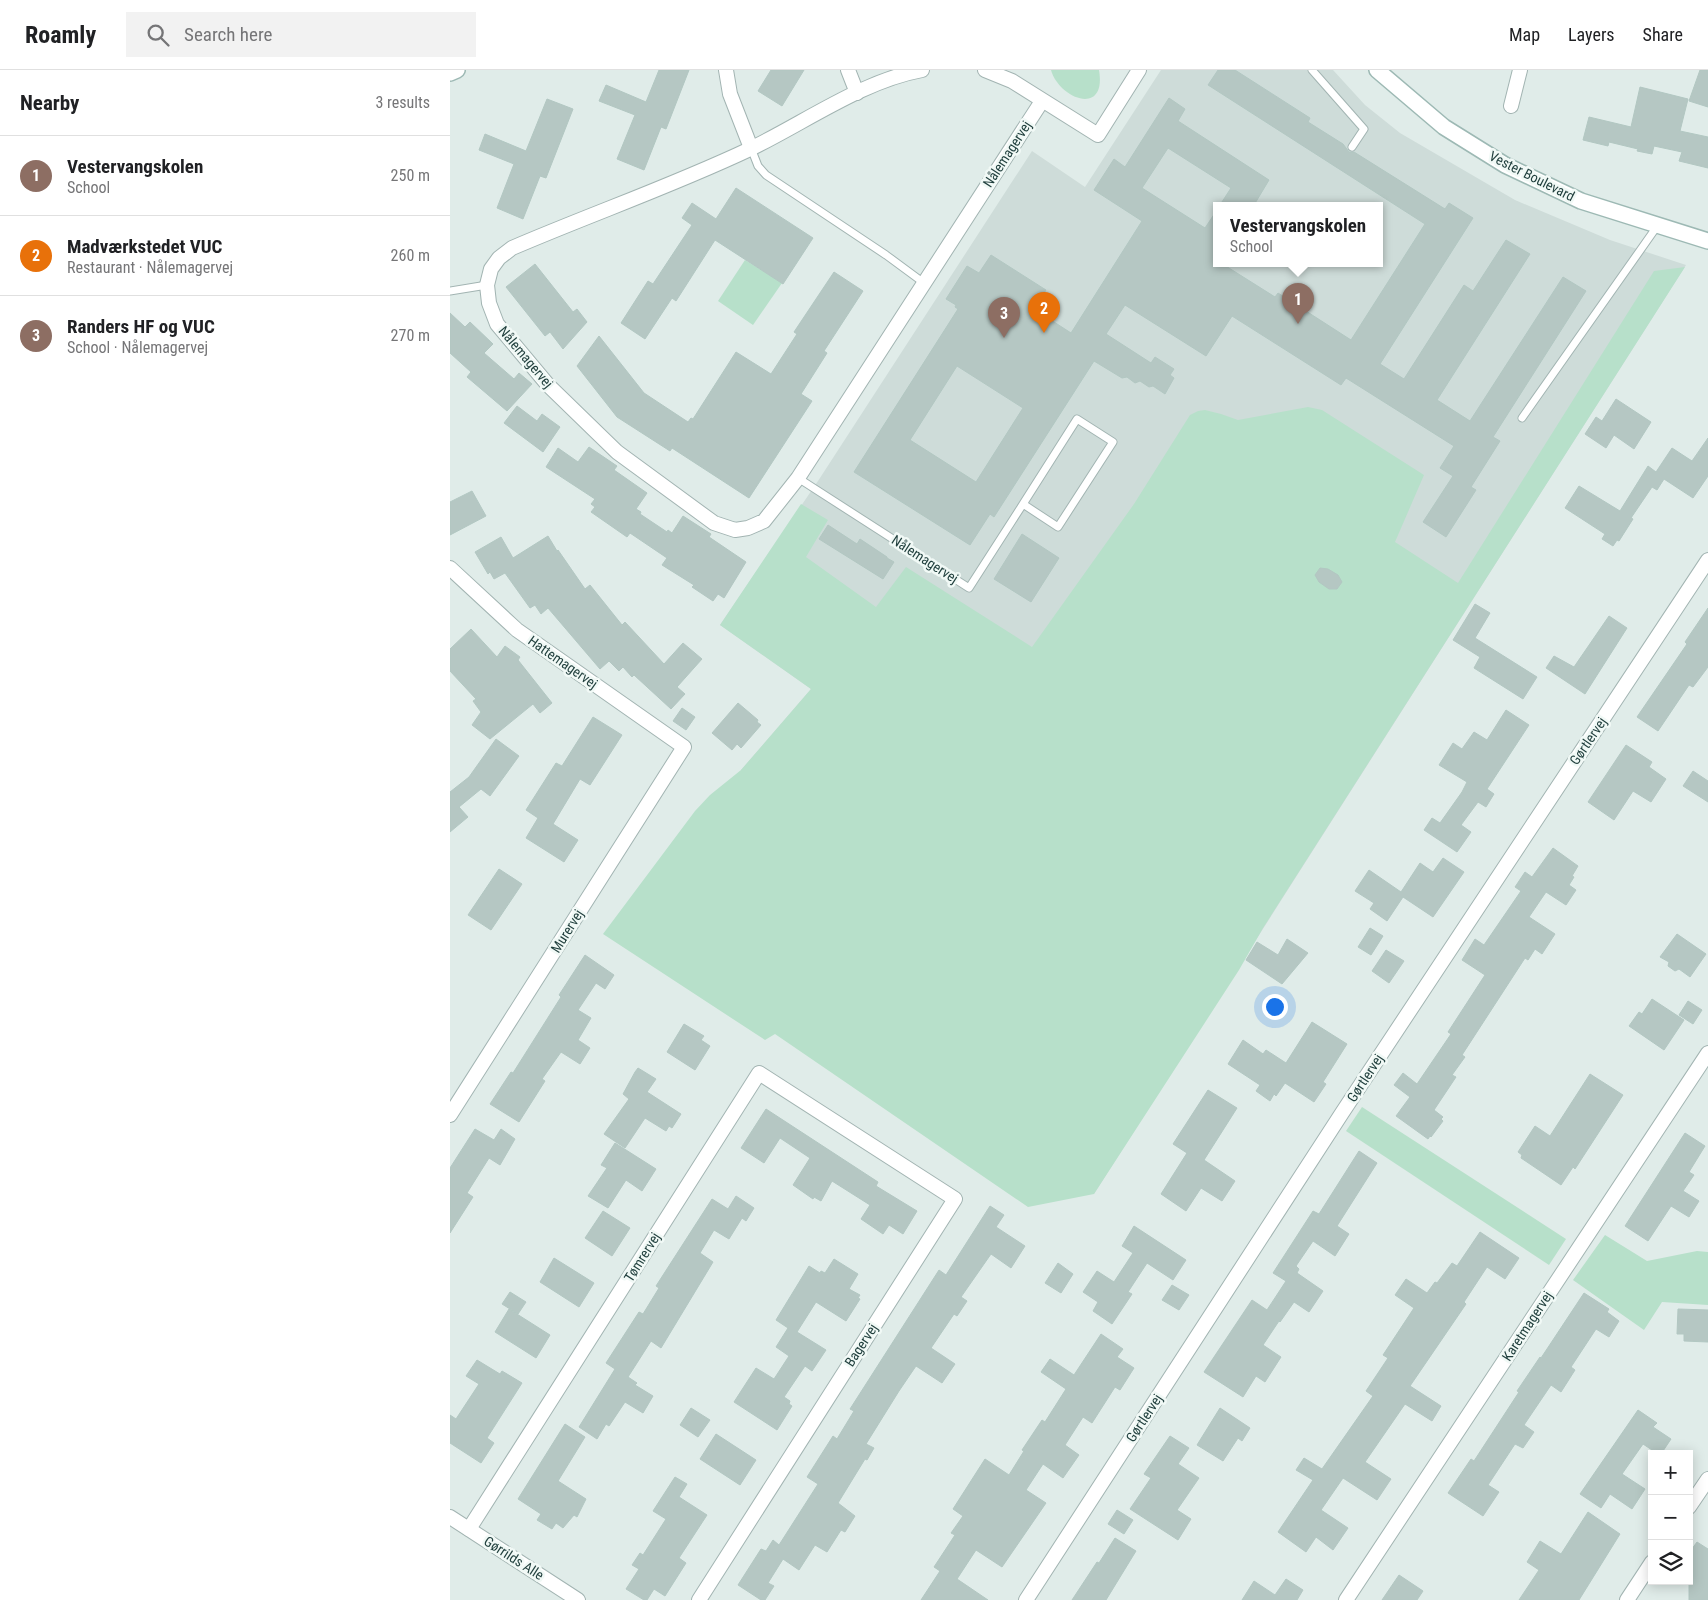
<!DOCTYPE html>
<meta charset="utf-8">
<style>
body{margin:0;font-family:"Roboto Condensed",sans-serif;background:#f2f2f2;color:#202124}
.controls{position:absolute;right:15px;bottom:15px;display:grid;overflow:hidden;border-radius:0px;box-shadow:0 2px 12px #0003}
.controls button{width:45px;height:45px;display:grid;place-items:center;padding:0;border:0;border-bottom:1px solid #e0e0e0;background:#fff;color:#202124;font:25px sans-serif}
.you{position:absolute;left:824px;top:936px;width:18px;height:18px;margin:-12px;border:4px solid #fff;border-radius:50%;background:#1a73e8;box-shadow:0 0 0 8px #1a73e833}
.badge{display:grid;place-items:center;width:32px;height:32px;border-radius:50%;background:#d93025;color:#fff;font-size:16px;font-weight:700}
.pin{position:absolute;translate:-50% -41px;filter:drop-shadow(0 1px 2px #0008)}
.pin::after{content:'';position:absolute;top:26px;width:18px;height:15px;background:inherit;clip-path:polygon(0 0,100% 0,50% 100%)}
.popup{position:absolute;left:763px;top:132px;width:170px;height:65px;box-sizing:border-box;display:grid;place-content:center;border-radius:0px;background:#fff;filter:drop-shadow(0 1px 4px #0005);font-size:16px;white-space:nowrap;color:#757577}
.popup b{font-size:19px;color:#202124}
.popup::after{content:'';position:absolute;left:50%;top:100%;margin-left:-10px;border:10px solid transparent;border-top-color:#fff}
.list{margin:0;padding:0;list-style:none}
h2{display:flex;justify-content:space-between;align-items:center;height:65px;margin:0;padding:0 20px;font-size:21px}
h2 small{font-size:16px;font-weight:400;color:#757577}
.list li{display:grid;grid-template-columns:32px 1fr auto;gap:15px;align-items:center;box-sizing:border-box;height:80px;padding:0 20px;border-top:1px solid #e0e0e0}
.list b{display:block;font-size:19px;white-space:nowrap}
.list p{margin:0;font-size:16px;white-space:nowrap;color:#757577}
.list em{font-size:16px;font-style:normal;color:#757577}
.icon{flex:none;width:28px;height:28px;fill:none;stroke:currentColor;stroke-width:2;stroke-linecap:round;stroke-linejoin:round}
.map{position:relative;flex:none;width:1258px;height:1530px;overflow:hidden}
header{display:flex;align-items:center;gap:30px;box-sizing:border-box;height:70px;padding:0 25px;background:#fff;border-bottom:1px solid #e0e0e0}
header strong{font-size:24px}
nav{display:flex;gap:28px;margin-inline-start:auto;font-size:18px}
.search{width:350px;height:45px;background:#f2f2f2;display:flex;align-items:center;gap:12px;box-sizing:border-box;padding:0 18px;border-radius:0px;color:#757577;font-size:19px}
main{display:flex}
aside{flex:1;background:#fff}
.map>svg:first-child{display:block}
.built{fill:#cedcd9;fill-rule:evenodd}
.green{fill:#b7e0ca}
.building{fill:#b5c7c3;stroke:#b2c7c2;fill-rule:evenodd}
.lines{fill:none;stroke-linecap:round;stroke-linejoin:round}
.service-casing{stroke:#a2b4b2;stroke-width:9}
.minor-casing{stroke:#a2b4b2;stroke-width:16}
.secondary-casing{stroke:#9db9b4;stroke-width:18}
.service{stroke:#fff;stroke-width:7}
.minor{stroke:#fff;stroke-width:14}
.secondary{stroke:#fff;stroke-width:15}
.labels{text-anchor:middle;stroke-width:5;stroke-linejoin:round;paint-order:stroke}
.street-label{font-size:14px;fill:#1f3e3c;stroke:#f1f9f6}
</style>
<header>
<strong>Roamly</strong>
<div class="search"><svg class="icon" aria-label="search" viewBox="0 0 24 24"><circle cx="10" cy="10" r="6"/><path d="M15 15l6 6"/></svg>Search here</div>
<nav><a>Map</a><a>Layers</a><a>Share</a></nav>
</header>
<main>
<aside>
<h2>Nearby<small>3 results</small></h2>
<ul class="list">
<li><span class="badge" style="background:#8d6e63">1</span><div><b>Vestervangskolen</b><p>School</p></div><em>250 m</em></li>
<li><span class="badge" style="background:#e8710a">2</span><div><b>Madværkstedet VUC</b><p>Restaurant · Nålemagervej</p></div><em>260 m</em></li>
<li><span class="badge" style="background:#8d6e63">3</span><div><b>Randers HF og VUC</b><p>School · Nålemagervej</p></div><em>270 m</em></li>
</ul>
</aside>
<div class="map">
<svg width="1258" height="1530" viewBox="0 0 1258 1530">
<rect width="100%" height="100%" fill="#e0ece9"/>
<!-- built -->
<path class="built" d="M711,0H883L915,35L950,63L1065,130L1160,170L1236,195L644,1124L291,700L361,619L270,555L368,411L582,81L635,117ZM767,135H929V193H767Z"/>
<!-- green -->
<g class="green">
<path d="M601,0H649C657,47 609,29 601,0Z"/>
<path d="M295,190L332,213L303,255L268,231Z"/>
<path d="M1235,197L813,858L789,900L644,1124L578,1137L325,964L315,970L153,864L245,741L260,725L291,700L361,619L270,555L351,434L378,450L356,487L426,537L456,497L582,577L684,434L740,345L748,341L755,340L771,344L788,350L858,337L872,340L974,405L945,472L1008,513L1204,201Z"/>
<path d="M912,1037L1116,1169L1099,1195L896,1061Z"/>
<path d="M1155,1165L1197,1191L1247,1181L1258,1182V1235L1212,1232L1194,1260L1123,1210Z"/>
</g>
<!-- building -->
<g class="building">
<path d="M209,0H239L216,59L211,57L194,100L167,89L185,45L149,31L156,15L196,32Z"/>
<path d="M321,0H354L332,36L308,21Z"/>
<path d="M768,0H785L860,48L858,52L893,74L899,82H904L995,139L999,133L1023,148L930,294L954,309L1014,215L1023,221L1056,170L1080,184L987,330L1020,351L1113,207L1136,221L1043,367L1050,371L1021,417L1026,420L996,467L973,452L1003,406L990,398L1004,376L896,308L891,315L782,246L756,286L675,235L656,264L701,293L705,287L724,299L720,305L724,308L715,324L703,316L699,317L690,311L685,313L677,307L672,308L644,291L544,447L540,444L520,475L404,402L508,239L505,237L506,235L496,229L517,196L529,203L541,185L596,220L584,239L621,263L692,151L644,120L664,89L675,97L719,28L735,39L728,51L819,110L804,135H770L781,118L718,78L692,118L755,158L767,140V193H771L825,227L828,223L901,270L975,154L758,15ZM507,296L573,338L526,412L460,370Z"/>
<path d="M1250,0H1258V37L1239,31Z"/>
<path d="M1190,17L1238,29L1230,61L1258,67V98L1229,91L1232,82L1204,76L1202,84L1187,81L1188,79L1159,72L1158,76L1133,70L1139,47L1181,57Z"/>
<path d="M97,29L123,39L96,108L90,106L73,149L47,138L64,94L29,80L35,64L76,81Z"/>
<path d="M286,118L363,168L333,214L265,170L226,231L222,228L195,269L171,253L198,211L203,214L242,155L232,148L242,133L266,149Z"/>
<path d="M85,194L123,242L127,239L137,252L113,279L100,262L95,266L56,217Z"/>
<path d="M384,202L413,221L374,281L377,283L351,324L362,331L299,428L222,378L220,381L167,347L127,296L149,266L194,323L238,352L241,348L243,349L286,282L321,304L347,264L344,262Z"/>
<path d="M0,243L15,257L20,252L43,274L34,283L64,309L69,303L82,314L57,341L17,307L21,302L0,283Z"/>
<path d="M1166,329L1201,352L1184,379L1164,365L1156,378L1135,364L1146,347L1152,351Z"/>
<path d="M67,336L87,351L92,344L110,357L93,382L54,353Z"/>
<path d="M1258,368V406L1243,428L1214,409L1207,420L1202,417L1181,448L1183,449L1169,471L1167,470L1163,476L1152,469L1155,464L1115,438L1129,416L1170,441L1198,396L1206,402L1222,378L1242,391Z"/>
<path d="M139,377L167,396L164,400L197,423L186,439L191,442L190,444L217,462L218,460L222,463L233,446L261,464L259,467L296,492L274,528L268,524L263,531L242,517L244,515L212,495L217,488L180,463L177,467L141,442L145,437L141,434L145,429L96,397L108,378L128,392Z"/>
<path d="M22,421L36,446L0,465V432Z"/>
<path d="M378,455L407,474L410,469L437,487V488L444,492L433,509L369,469Z"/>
<path d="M572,464L609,488L581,532L544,509Z"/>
<path d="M98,466L107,481L108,480L135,519L140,515L172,555L175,552L214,594L233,573L252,589L227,617L235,624L221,639L184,605L182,607L173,597L169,601L159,591L150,599L98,538L91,544L85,535L80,538L55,503L44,509L40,502L38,504L25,482L51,467L63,488Z"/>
<path d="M870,498L878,499L888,505L892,512L887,519H879L869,512L865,505Z"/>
<path d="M1025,534L1040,543L1025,568L1087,607L1073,629L1024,598L1030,587L1003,570Z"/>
<path d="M1258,538V597L1243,617L1239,615L1208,661L1187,647L1237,574L1235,572Z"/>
<path d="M1159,546L1177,558L1135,624L1096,598L1104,586L1124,597Z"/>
<path d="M21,559L47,587L55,576L70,587L68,590L102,633L90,643L83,634L40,669L22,655L31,642L23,631L26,629L0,601V579Z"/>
<path d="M288,633L308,650L307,652L311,655L291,678L287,674L282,680L262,663Z"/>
<path d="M232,638L245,647L236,660L223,651Z"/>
<path d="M1056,640L1079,655L1037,719L1044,724L1036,737L1028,732L1011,755L1021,762L1007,782L974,760L982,748L990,753L1012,722L1017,712L989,695L1003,673L1012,679L1024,662L1037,670Z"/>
<path d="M143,647L172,665L140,715L130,709L103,754L128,770L114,792L76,768L88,748L76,740L106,693L112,696Z"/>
<path d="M46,669L69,686L40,726L31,719L9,737L18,747L0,762V722L19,707Z"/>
<path d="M1176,675L1202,692L1199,697L1216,709L1201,732L1183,721L1164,750L1138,732Z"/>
<path d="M1243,701L1258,711V732L1233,716Z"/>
<path d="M1103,778L1128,796L1122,806L1124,807L1119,815L1126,820L1116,835L1096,822L1079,847L1105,864L1092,884L1085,879L1078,890L1075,888L1012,985L1015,987L1002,1005L1006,1007L984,1040L993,1047L991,1049L993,1051L981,1067L980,1066L978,1069L946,1046L960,1027L944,1015L953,1003L967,1014L1001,964L998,962L1035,905L1012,890L1025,869L1034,875L1071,821L1065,817L1075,802L1082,807Z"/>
<path d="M993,788L1014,802L983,847L953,827L937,851L920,839L924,833L905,821L919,800L951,822L970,793L983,802Z"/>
<path d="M49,799L72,814L41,860L18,845Z"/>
<path d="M920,858L933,866L921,885L908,877Z"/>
<path d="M1227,864L1256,884L1240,907L1229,899L1225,901L1218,896L1219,892L1210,887Z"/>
<path d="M837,869L858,883L832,914L796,890L807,872L828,885Z"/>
<path d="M936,880L954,891L939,913L922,901Z"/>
<path d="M135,885L164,905L155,919L146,913L128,940L141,948L128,970L140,978L130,994L111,982L92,1009L95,1011L69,1052L40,1034L61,1002L63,1003L111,927L109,925Z"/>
<path d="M1202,929L1234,950L1214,980L1179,956L1189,942L1192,944Z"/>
<path d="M1238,931L1252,940L1243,954L1229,945Z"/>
<path d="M862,952L897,974L873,1012L876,1014L864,1032L835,1013L826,1026L824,1024L820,1031L806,1021L810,1015L778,994L793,970L813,984L816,980L836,993Z"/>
<path d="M234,954L254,966L251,970L260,976L245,1000L217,982Z"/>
<path d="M188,998L206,1009L197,1022L231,1044L222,1058L219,1056L216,1061L195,1048L175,1078L154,1064L179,1029L173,1024L185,1002Z"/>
<path d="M1140,1004L1173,1025L1125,1099L1123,1097L1111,1115L1071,1088L1072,1085L1068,1082L1085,1056L1100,1066Z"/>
<path d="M758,1020L787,1038L754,1090L785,1111L772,1131L751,1118L736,1141L711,1124L737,1083L723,1074Z"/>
<path d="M316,1039L428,1112L426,1116L467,1141L453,1164L439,1155L433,1164L411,1149L420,1135L382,1111L371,1131L364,1127L363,1129L343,1115L360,1088L330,1068L314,1093L291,1078Z"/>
<path d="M25,1059L44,1070L51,1059L65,1069L50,1095L39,1088L17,1123L23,1127L0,1163V1098Z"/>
<path d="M1235,1063L1255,1076L1239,1102L1244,1105L1233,1121L1249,1131L1239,1147L1221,1136L1198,1171L1175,1156Z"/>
<path d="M165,1073L206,1099L192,1121L176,1110L158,1138L138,1126L157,1098L151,1095Z"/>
<path d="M909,1081L927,1093L887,1156L899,1164L885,1186L863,1171L846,1196L849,1199L847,1203L873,1221L859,1242L844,1232L830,1252L829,1251L813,1275L831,1287L815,1312L806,1306L793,1327L754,1302L802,1230L817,1240L836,1211L823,1203L863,1141L869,1144Z"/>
<path d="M286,1126L304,1138L296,1151L292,1148L279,1169L264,1160L250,1183L263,1192L211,1278L201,1271L178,1307L187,1313L185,1315L203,1326L193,1343L175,1332L159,1356L156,1354L147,1369L129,1357L165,1299L156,1293L189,1242L193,1244L209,1218L206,1216L262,1129L278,1139Z"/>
<path d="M540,1136L554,1145L546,1157L575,1176L561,1198L541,1184L511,1227L517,1231L507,1246L504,1244L481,1278L505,1294L492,1313L466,1296L449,1321L416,1374L424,1378L417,1390L415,1389L388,1433L405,1446L395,1462L391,1460L377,1482L365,1475L349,1500L333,1489L318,1513L324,1516L315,1530H311L288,1515L311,1479L316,1481L323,1470L329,1475L368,1414L357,1407L383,1366L387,1369L404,1341L400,1339L489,1200L496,1205Z"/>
<path d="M153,1141L180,1158L162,1186L135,1168Z"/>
<path d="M684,1156L736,1190L723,1210L697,1193L678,1222L682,1224L662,1254L643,1241L648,1232L633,1222L647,1201L664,1212L683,1183L672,1176Z"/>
<path d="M1030,1162L1069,1188L1055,1209L1037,1197L1014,1232L1016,1234L960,1316L991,1336L982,1351L955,1334L915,1392L941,1409L927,1430L893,1408L871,1440L898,1458L883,1480L866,1467L856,1482L828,1462L863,1410L846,1400L854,1388L872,1399L923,1326L916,1321L938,1288L933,1285L964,1238L945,1225L956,1209L977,1223L985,1212L987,1213L1002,1193L1007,1196Z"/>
<path d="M104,1188L144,1213L129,1237L90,1212Z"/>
<path d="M384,1189L408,1204L399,1219L410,1225L408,1228L410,1229L396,1251L366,1232L347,1262L376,1280L362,1301L355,1296L334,1327L340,1331L339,1334L342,1336L327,1360L284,1332L306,1298L324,1309L339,1286L326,1277L338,1258L326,1250L359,1196L370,1203L371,1201L375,1203Z"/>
<path d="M608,1193L623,1204L611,1223L595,1213Z"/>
<path d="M722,1215L739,1225L729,1240L712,1230Z"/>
<path d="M60,1222L76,1232L68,1244L52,1234Z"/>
<path d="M1134,1223L1159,1239L1157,1242L1169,1251L1159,1267L1146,1259L1121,1297L1125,1300L1111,1322L1101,1315L1074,1355L1084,1362L1073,1378L1065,1374L1038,1415L1049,1422L1033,1446L998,1423L1021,1389L1024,1391L1069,1322L1067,1321L1090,1287L1091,1288Z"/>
<path d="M59,1239L100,1265L86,1288L45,1262Z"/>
<path d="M1228,1239L1258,1240V1272L1234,1271V1264H1227Z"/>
<path d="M651,1264L673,1279L667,1287L684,1298L670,1320L665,1317L642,1353L633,1347L615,1375L629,1385L613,1408L593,1394L576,1420L596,1433L552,1497L526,1480L507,1509L538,1530H471L490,1501L484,1497L505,1465L501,1463L513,1446L503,1439L535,1389L559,1405L574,1381L572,1380L592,1350L595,1352L616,1319L591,1302L600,1289L624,1305Z"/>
<path d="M27,1290L50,1304L52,1301L72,1313L37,1368L44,1373L31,1393L0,1373V1345L6,1349L29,1314L16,1306Z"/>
<path d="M241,1338L260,1350L248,1367L230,1355Z"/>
<path d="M770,1338L800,1358L792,1371L788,1368L773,1391L747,1375Z"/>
<path d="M1188,1340L1207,1353L1203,1357L1221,1369L1211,1384H1208L1193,1374L1172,1404L1195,1419L1182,1439L1160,1424L1151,1438L1130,1424Z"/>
<path d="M115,1354L135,1367L108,1411L136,1429L127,1447L124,1445L113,1458L106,1453L102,1459L87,1450L91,1444L68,1429Z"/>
<path d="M266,1364L306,1390L290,1415L250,1389Z"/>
<path d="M720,1366L739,1378L728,1394L749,1408L727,1440L741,1449L728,1470L680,1439L701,1408L694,1404Z"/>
<path d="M225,1407L237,1414L229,1427L257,1445L229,1488L236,1493L215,1526L204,1519L197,1530H194L176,1519L189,1499L182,1495L190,1483L193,1485L216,1449L203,1441Z"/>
<path d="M667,1440L683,1450L674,1464L658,1454Z"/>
<path d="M1138,1442L1170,1464L1129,1530H1069L1089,1500L1077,1492L1090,1471L1111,1484Z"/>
<path d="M665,1468L686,1481L656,1530H622L647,1492L649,1493Z"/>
<path d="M1247,1472L1258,1479V1530H1239V1483Z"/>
<path d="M949,1505L973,1521L967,1530H932Z"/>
<path d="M836,1509L853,1520L847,1530H792L804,1511L825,1525Z"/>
</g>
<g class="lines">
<!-- service casing -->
<g class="service-casing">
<g id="service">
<path d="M862,0L914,59L902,77"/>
<path d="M301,78L308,96L316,105L436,185L474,213"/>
<path d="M0,221L37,215"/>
<path d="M1072,348L1208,155"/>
<path d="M348,408L519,518L573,434L608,457L663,372L627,349L573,434"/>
</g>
</g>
<!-- minor casing -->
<g class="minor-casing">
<g id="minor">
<path d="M276,0L280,24L301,78"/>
<path d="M398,0L407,23"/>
<path d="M472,0C412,11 354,53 300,79C222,116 141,144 62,178L49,188L41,199L37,215L39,233L47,254L98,315L167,382L264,453L285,460L298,458L314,451L348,408L592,31"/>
<path d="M535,0L562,11L648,65L689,0"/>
<path d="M1061,36L1070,0"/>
<path d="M0,498L67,560L234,677L0,1045"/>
<path d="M1239,1437L1258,1409"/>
<path d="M0,1447L128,1530"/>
<path d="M19,1459L309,1003L505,1129L249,1530"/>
<path d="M576,1530L892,1043L1258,490"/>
<path d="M896,1530L1258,983"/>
<path d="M1177,1530L1202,1492"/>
</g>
</g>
<!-- secondary casing -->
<g class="secondary-casing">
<g id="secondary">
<path d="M927,0L994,57L1055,95L1131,131L1258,171"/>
<path d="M0,3L7,0"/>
</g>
</g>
<!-- service -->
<use href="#service" class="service"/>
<!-- minor -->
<use href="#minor" class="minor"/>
<!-- secondary -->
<use href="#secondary" class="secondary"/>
</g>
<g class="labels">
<!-- street labels -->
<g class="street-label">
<text transform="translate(557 84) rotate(-57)" y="5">Nålemagervej</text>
<text transform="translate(1082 106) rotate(27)" y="5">Vester Boulevard</text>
<text transform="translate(76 287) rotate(50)" y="5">Nålemagervej</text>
<text transform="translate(475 489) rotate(33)" y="5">Nålemagervej</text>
<text transform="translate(113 592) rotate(35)" y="5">Hattemagervej</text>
<text transform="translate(1138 671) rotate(-56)" y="5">Gørtlervej</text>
<text transform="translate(117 861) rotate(-58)" y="5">Murervej</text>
<text transform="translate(915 1008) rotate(-57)" y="5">Gørtlervej</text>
<text transform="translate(192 1187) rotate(-58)" y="5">Tømrervej</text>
<text transform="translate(1077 1256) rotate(-57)" y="5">Karetmagervej</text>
<text transform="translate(411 1275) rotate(-57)" y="5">Bagervej</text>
<text transform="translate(694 1348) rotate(-57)" y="5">Gørtlervej</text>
<text transform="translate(64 1488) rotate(33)" y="5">Gørrilds Alle</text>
</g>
</g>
</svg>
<div class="controls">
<button>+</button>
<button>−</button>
<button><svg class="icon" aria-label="layers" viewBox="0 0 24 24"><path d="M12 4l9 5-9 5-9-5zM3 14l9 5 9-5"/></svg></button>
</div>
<div class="you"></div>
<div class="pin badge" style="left:848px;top:254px;background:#8d6e63">1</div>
<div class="popup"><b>Vestervangskolen</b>School</div>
<div class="pin badge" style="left:594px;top:263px;background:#e8710a">2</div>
<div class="pin badge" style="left:554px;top:268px;background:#8d6e63">3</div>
</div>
</main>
